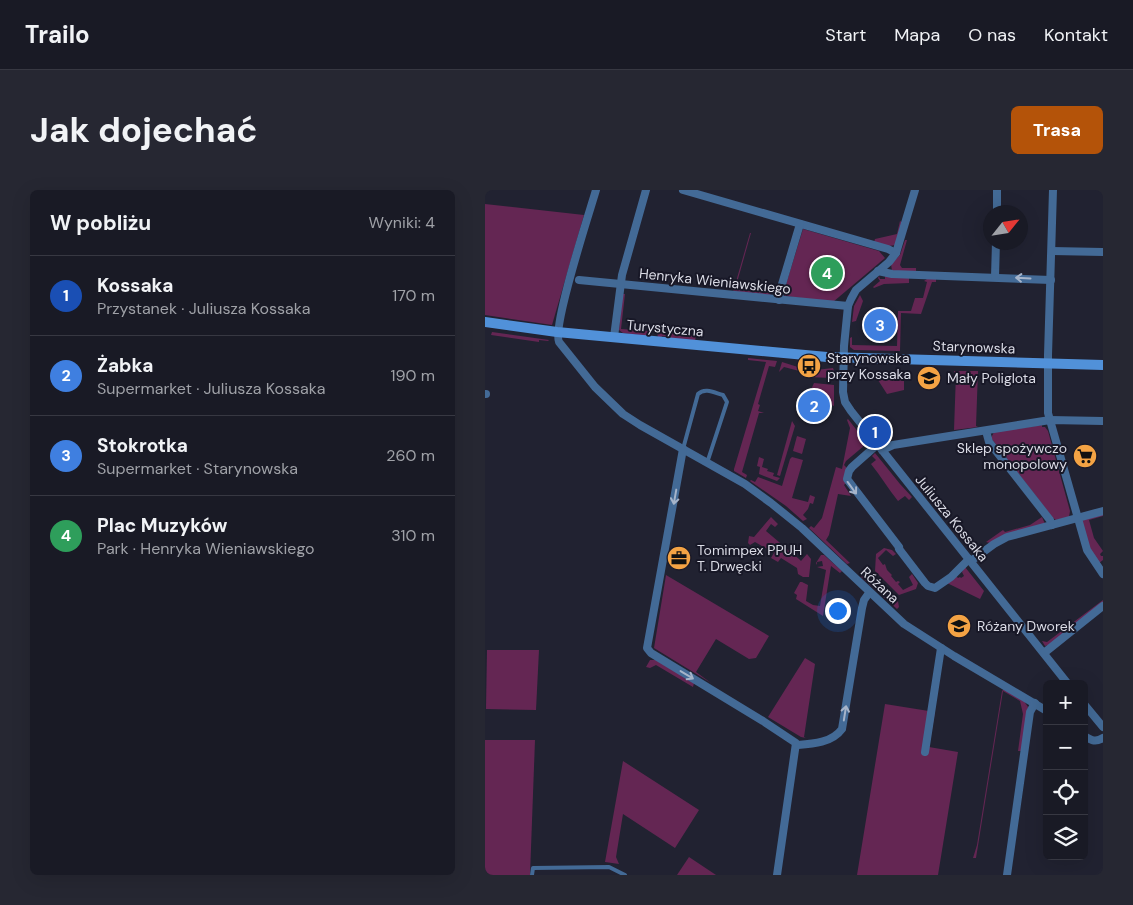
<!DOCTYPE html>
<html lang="pl">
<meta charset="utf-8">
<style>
body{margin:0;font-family:"DM Sans",sans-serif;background:#262732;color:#f1f3f6}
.controls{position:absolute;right:15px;bottom:15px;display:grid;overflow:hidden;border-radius:8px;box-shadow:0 5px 20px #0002}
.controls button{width:45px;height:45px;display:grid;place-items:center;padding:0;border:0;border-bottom:1px solid #373842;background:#191a25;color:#f1f3f6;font:25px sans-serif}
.compass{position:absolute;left:498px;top:15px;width:45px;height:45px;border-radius:50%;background:#191a25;box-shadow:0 5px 20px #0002;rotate:60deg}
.you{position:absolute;left:352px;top:420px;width:18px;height:18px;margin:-12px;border:4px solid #fff;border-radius:50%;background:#1a73e8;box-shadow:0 0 0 8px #1a73e833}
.badge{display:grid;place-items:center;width:32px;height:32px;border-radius:50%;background:#b45309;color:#fff;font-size:16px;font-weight:700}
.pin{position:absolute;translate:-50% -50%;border:2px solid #fff;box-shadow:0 1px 5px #0006}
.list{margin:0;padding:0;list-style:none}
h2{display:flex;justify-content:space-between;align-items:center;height:65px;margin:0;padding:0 20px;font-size:21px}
h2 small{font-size:16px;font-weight:400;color:#9fa1a7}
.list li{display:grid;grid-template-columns:32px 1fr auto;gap:15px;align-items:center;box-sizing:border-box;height:80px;padding:0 20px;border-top:1px solid #373842}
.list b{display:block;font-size:19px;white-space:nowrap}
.list p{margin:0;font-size:16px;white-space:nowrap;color:#9fa1a7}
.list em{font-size:16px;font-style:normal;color:#9fa1a7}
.icon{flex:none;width:28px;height:28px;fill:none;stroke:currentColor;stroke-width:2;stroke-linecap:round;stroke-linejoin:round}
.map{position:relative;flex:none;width:618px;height:685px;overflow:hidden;border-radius:8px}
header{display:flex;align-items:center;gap:30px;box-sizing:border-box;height:70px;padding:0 25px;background:#191a25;border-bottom:1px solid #373842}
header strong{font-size:24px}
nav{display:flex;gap:28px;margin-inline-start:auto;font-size:18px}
.intro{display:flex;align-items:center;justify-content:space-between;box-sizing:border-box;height:120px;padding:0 30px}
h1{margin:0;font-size:35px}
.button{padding:12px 22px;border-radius:8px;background:#b45309;color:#fff;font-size:18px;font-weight:700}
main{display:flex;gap:30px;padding:0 30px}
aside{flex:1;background:#191a25;border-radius:8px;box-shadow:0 5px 20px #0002}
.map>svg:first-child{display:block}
.green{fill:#642653}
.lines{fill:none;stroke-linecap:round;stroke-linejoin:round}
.lane{stroke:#436a96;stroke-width:4}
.street{stroke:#436a96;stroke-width:8}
.secondary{stroke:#5191d9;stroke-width:10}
.oneway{stroke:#a6b4ca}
.labels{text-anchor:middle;stroke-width:4;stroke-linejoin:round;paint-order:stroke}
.street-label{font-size:14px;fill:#dbdce6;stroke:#181827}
.poi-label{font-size:14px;fill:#dbdce6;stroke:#181827;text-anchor:start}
</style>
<header>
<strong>Trailo</strong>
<nav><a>Start</a><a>Mapa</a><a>O nas</a><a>Kontakt</a></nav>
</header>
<div class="intro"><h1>Jak dojechać</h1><a class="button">Trasa</a></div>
<main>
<aside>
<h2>W pobliżu<small>Wyniki: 4</small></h2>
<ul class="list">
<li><span class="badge" style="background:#1a4fb4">1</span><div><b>Kossaka</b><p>Przystanek · Juliusza Kossaka</p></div><em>170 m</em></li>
<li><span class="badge" style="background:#3f7fe0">2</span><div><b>Żabka</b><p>Supermarket · Juliusza Kossaka</p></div><em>190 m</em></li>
<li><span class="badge" style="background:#3f7fe0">3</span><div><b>Stokrotka</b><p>Supermarket · Starynowska</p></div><em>260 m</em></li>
<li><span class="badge" style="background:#2e9e5b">4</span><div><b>Plac Muzyków</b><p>Park · Henryka Wieniawskiego</p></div><em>310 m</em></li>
</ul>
</aside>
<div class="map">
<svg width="618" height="685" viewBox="0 0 618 685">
<rect width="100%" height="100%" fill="#212231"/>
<!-- green -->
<g class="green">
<path d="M0,14L99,25L67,135L0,125Z"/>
<path d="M415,31L418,33L411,55L404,56L389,52L390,49L412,44Z"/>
<path d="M318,39L394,61L400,68L348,112L300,106L298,104Z"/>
<path d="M265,43H266L251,96L254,100L286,103L285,106L248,102Z"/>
<path d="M420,50H422L415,75L417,78H431V82L407,81L406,74L415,65Z"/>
<path d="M394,86L395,89H400V86L424,88V93L399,94L389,98L388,97L395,91L393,88Z"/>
<path d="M445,87L451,89V92H447L436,124L416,123L415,161L369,160L365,157V148L367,147V155L412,156L413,121H426L430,108H438L442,92L439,91Z"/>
<path d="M137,104H140L136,139L163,141L162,146L138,143L134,140Z"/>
<path d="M375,105L378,111L371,131L367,132L369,116Z"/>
<path d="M171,140L172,142L211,145L210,151L186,149V147L177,146L176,148L173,147Z"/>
<path d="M7,142L64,150L63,151L54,150V152L6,145Z"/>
<path d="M263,168L292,171L290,177L284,176L273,214L275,215L273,221L279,223H274L257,282L262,285L261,288L249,281V279L281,172L263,170Z"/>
<path d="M297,172L316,178L331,180L348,178L351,186L346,188L323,187L318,182L299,177L294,182Z"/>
<path d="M469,181H493L491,236L493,237L469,240L471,183H469Z"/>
<path d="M401,183L419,184V200L402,204L393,190L394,186Z"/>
<path d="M329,193L349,195V216L323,206Z"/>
<path d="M363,229L385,257L384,259L380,255L361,271L359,275L362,278L359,290L361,293L359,295L366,306L353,304L344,345L341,350L365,373L362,374L324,338L326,336L329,338L337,328L351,277L357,279L365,238L362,230Z"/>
<path d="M307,231L310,236L295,286L292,285Z"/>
<path d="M557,235V237H560L563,241L585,321L584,327L571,330L568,328L506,248L509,242Z"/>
<path d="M312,246L321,249L317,264L308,261Z"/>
<path d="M390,263L415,294L427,307L424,310L420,306L413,311C403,299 396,286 386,274L391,270L387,266Z"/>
<path d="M274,267L279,269L277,277L283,279L282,281L289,283L288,286L295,288L292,291L274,284L275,277L272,276Z"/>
<path d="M307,267L318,270L307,308L323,312L325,305L330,307L328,314L325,313L323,319L318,325L322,329L318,331L301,316L265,291L266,290L270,292L273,287L297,296L305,269Z"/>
<path d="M618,324V326L604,330L609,348L618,361L615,364L616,366H618V370L614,373L604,359L597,332L599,329Z"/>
<path d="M286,327L293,334L290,337L286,334L281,341L314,369L316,371L322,364L326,369L324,387H318L313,384L312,378L296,368L293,372L286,368L289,363L270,352L265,355L263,353L264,346L269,347Z"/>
<path d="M557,327L560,334L505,353L501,352L518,340L520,342L545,335Z"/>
<path d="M399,358L407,360L411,364L408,366L401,360L393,368L398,375L400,374L402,380L407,385L406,386L411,392L413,391L415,392L413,394L418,400L428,395L424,387L427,384L433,393L431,399L414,405L390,381L391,364Z"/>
<path d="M336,365H339L357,381L355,383L346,376L338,426L311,409L312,405L309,403L315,392H317L323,395L321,411L328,415L335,416L341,380L332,377L338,376L337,371L332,372V375L331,373Z"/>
<path d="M480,377L499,401L495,409L462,393L471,386L473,388L475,387L476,388L479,386L477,382Z"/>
<path d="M379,383L384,384L381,389L409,414L413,411L414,417L412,419L376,387Z"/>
<path d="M181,385L284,446L271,468L264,469L231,449L211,482L226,493L169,458Z"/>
<path d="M618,410V413L564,455L560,456L557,451L562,452Z"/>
<path d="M2,460H54L51,520L1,519Z"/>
<path d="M320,468L330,474L319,547L321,548L316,547L283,527Z"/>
<path d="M165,470H171L209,493L208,497L171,475L165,478L161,477Z"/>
<path d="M519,499L539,511L543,517L537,561H533L538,524L535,511L518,501L491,668H488L492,655L517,501Z"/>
<path d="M400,514L450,522L444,557L473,562L453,685H372Z"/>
<path d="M0,550H50L45,685H0Z"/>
<path d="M138,571L214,620L190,658L138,624L131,667L134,674L120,672Z"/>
<path d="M204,667L231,685H192Z"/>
</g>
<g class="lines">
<!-- lane -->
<g class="lane">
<path d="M198,259L213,204C220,197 230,203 238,205L242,212L222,273"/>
<path d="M47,685L48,678L124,677L140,685"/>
</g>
<!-- street -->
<g class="street">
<path d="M111,0C104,24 67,136 74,152L110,197L138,224L155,235L260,294L286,313L317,338L419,434L469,466L562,521"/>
<path d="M198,0L403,59L411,63"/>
<path d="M430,0L411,63L404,72L371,100L366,109L363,116L359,156L358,202L360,212L366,221L583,494"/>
<path d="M568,0L563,165V223L602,360L618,384"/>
<path d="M512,22V0"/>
<path d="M567,61L618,62"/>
<path d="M393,81L407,84L566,90"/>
<path d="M510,87L511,52"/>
<path d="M94,90L363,116"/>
<path d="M294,110L295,101L315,34"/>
<path d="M129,147L137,85L161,0"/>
<path d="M0,204H1"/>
<path d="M501,241L504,252L565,330L567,335"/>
<path d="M393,254L367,277L364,281L362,289L414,357"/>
<path d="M198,259L162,458L166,463L278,531L311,553L292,685"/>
<path d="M397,260L408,255L565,230L618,231"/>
<path d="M414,359L440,393L443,396L450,398L466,387L484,369"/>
<path d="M486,371L509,354L522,347L618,321"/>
<path d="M559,463L618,416"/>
<path d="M599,514L618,537"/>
<path d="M599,546C606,550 610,553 618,548"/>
<path d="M312,555C327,554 347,553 357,539L377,418L379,410L384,403"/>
<path d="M440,562L456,458"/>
<path d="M522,685L545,522L550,513"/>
</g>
<!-- secondary -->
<path class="secondary" d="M0,132L72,142L342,167L618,175"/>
</g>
<!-- one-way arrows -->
<defs><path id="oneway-shaft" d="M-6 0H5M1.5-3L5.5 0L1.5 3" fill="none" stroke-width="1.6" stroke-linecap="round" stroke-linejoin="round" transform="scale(1.25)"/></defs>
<g class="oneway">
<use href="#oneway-shaft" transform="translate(538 88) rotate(-177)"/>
<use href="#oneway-shaft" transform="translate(367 298) rotate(54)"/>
<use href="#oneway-shaft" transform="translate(190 307) rotate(100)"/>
<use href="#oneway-shaft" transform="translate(202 485) rotate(31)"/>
<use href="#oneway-shaft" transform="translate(360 523) rotate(-81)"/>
</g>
<!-- icons -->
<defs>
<g id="bus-disc" transform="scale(1.25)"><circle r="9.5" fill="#f4a344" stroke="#181827"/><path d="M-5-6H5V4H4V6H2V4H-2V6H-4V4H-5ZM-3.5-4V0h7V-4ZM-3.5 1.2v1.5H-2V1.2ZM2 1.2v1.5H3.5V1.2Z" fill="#111"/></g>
<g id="school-disc" transform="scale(1.25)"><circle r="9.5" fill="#f4a344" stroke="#181827"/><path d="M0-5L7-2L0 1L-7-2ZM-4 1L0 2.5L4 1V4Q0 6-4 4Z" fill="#111"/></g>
<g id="supermarket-disc" transform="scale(1.25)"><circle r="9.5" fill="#f4a344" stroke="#181827"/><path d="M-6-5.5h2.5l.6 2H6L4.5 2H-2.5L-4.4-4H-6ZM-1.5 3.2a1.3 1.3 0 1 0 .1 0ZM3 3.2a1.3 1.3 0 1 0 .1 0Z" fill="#111"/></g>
<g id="office-disc" transform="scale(1.25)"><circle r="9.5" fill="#f4a344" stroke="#181827"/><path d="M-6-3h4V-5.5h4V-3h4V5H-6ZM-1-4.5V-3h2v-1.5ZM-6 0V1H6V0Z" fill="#111"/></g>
</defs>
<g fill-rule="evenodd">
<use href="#bus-disc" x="324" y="176"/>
<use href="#school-disc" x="444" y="188"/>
<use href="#supermarket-disc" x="600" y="266"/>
<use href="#office-disc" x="194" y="368"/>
<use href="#school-disc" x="474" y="436"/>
</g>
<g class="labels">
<!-- street labels -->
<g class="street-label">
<text transform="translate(230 91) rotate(6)" y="5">Henryka Wieniawskiego</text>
<text transform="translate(180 138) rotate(5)" y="5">Turystyczna</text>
<text transform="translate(489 157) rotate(2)" y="5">Starynowska</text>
<text transform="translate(467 328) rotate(51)" y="5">Juliusza Kossaka</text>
<text transform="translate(395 395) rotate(43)" y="5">Różana</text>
</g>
<!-- poi labels -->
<g class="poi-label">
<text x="342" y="173">Starynowska<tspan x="342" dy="16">przy Kossaka</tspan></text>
<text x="462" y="193">Mały Poliglota</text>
<text x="582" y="263" text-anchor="end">Sklep spożywczo<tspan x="582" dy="16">monopolowy</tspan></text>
<text x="212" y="365">Tomimpex PPUH<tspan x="212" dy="16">T. Drwęcki</tspan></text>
<text x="492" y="441">Różany Dworek</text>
</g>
</g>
</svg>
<div class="controls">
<button>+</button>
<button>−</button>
<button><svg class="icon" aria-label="locate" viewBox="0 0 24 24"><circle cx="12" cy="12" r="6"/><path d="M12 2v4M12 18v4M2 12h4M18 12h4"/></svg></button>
<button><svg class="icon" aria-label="layers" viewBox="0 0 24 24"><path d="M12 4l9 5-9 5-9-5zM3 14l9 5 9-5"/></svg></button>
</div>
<svg class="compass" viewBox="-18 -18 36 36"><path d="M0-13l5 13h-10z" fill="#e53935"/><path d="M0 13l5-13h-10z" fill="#9fa1a7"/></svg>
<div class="you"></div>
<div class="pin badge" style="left:390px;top:242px;background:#1a4fb4">1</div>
<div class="pin badge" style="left:329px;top:216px;background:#3f7fe0">2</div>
<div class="pin badge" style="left:395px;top:135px;background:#3f7fe0">3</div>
<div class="pin badge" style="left:342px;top:83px;background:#2e9e5b">4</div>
</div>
</main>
